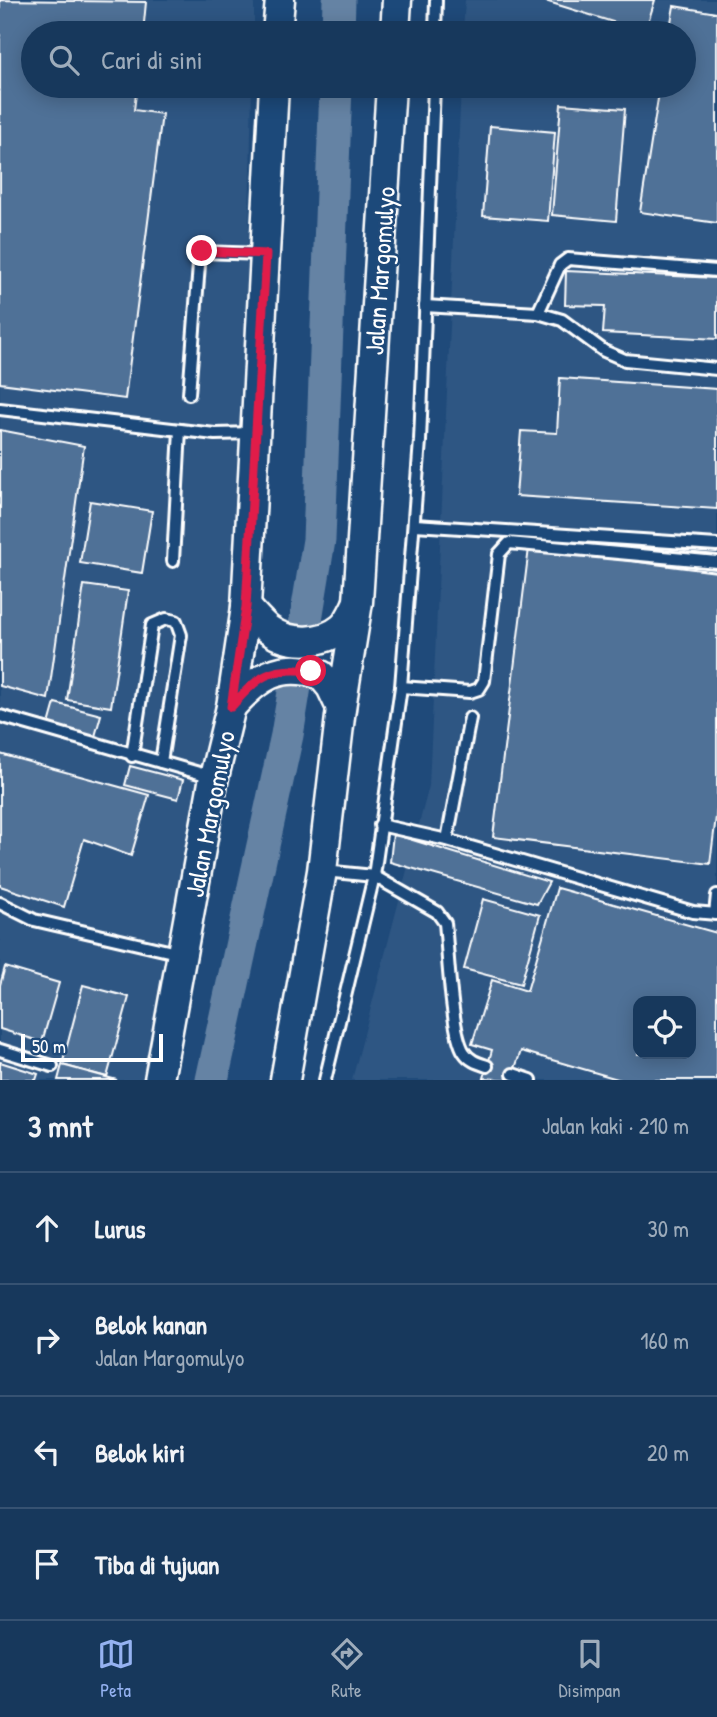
<!DOCTYPE html>
<html lang="id">
<meta charset="utf-8">
<style>
body{margin:0;font-family:"Patrick Hand",sans-serif;background:#244365;color:#f1f3f6}
.controls{position:absolute;right:21px;bottom:21px;display:grid;overflow:hidden;border-radius:14px;box-shadow:0 4px 18px #0003}
.controls button{width:63px;height:63px;display:grid;place-items:center;padding:0;border:0;border-bottom:2px solid #365272;background:#17385c;color:#f1f3f6;font:35px sans-serif}
.scale{position:absolute;left:21px;bottom:18px;width:142px;box-sizing:border-box;padding-left:7px;border:4px solid #fff;border-top:0;font-size:19px;line-height:24px;white-space:nowrap;color:#fff;-webkit-text-stroke:5px #1f4a7a;paint-order:stroke}
.stop{position:absolute;width:21px;height:21px;margin:-16px;border:5px solid #e11d48;border-radius:50%;background:#fff}
.stop.end{background:#e11d48;border-color:#fff;box-shadow:0 2px 7px #0008}
.list{margin:0;padding:0;list-style:none}
h2{display:flex;justify-content:space-between;align-items:center;height:91px;margin:0;padding:0 28px;font-size:30px}
h2 small{font-size:23px;font-weight:400;color:#9eacbb}
.list li{display:grid;grid-template-columns:46px 1fr auto;gap:21px;align-items:center;box-sizing:border-box;height:112px;padding:0 28px;border-top:2px solid #365272}
.list b{display:block;font-size:26px;white-space:nowrap}
.list p{margin:0;font-size:23px;white-space:nowrap;color:#9eacbb}
.list em{font-size:23px;font-style:normal;color:#9eacbb}
.icon{flex:none;width:38px;height:38px;fill:none;stroke:currentColor;stroke-width:2;stroke-linecap:round;stroke-linejoin:round}
.map{position:relative;flex:none;width:717px;height:1080px;overflow:hidden}
.search{position:absolute;background:#17385c;box-shadow:0 4px 18px #0003;left:21px;right:21px;top:21px;height:77px;display:flex;align-items:center;gap:18px;box-sizing:border-box;padding:0 24px;border-radius:38px;color:#9eacbb;font-size:26px}
.sheet{height:539px;background:#17385c}
nav{display:flex;justify-content:space-around;align-items:center;box-sizing:border-box;height:98px;border-top:2px solid #365272;background:#17385c;font-size:19px;color:#9eacbb}
nav a{display:grid;justify-items:center;gap:4px}
nav .on{color:#95b2f1}
.map>svg:first-child{display:block}
.built{fill:#2e5683;fill-rule:evenodd}
.lines{fill:none;stroke-linecap:round;stroke-linejoin:round}
.river{stroke:#6583a4;stroke-width:33}
.building{fill:#507197;stroke:#fff;stroke-width:2;fill-rule:evenodd}
.lane-casing{stroke:#fff;stroke-width:16}
.secondary-casing{stroke:#fff;stroke-width:33}
.lane{stroke:#1f4a7a;stroke-width:10}
.secondary{stroke:#1f4a7a;stroke-width:28}
.route{stroke:#e11d48;stroke-width:9}
.labels{text-anchor:middle;stroke-width:5;stroke-linejoin:round;paint-order:stroke}
.street-label{font-size:26px;fill:#fff;stroke:#1f4a7a}
</style>
<div class="map">
<svg width="717" height="1080" viewBox="0 0 717 1080">
<rect width="100%" height="100%" fill="#1f4a7a"/>
<filter id="ink" filterUnits="userSpaceOnUse"><feTurbulence type="fractalNoise" baseFrequency=".0143" numOctaves="2"/><feDisplacementMap in="SourceGraphic" scale="14" xChannelSelector="R" yChannelSelector="G"/><feConvolveMatrix kernelMatrix="1 2 1 2 8 2 1 2 1" color-interpolation-filters="sRGB"/></filter>
<g filter="url(#ink)">
<!-- built -->
<g class="built">
<path d="M0,0H254V33H33V86H252L242,551L212,780L146,1080H0Z"/>
<path d="M465,0H717V1080H352L429,786L461,86H684V33H463ZM638,1001H691V1054H638Z"/>
</g>
<g class="lines">
<!-- river -->
<g class="river">
<path d="M338,33L339,0"/>
<path d="M212,1080L287,735L319,540L336,86"/>
</g>
</g>
<!-- building -->
<g class="building">
<path d="M0,0L146,2L143,33H33V86H137L134,110L162,114L125,399L0,383Z"/>
<path d="M542,0H655L645,32Z"/>
<path d="M674,6L717,13V223L640,212L660,86H684V33H669Z"/>
<path d="M561,104L625,109L616,221L552,215Z"/>
<path d="M490,126L555,132L548,221L483,216Z"/>
<path d="M566,271L717,278V339L603,333L605,306L565,305Z"/>
<path d="M560,378L717,389V509L516,496L521,431L557,433Z"/>
<path d="M0,430L84,446L48,699L0,686Z"/>
<path d="M90,501L152,511L142,573L80,563Z"/>
<path d="M529,548L717,572V809L710,864L493,837Z"/>
<path d="M84,585L128,591L111,707L67,700Z"/>
<path d="M55,703L101,715L94,740L48,728Z"/>
<path d="M0,754L149,795L131,856L84,839L64,907L0,886Z"/>
<path d="M130,766L183,780L178,799L125,785Z"/>
<path d="M393,834L549,882L537,904L390,862Z"/>
<path d="M557,888L717,933V1080H621L521,1051L511,1080L484,1078L492,1050L472,1044L492,980L527,991ZM638,1001H691V1054H638Z"/>
<path d="M483,899L540,915L521,984L464,969Z"/>
<path d="M5,967L59,983L42,1042L0,1029V985Z"/>
<path d="M83,985L129,997L107,1077L62,1065Z"/>
<path d="M0,1062L38,1074L36,1080H0Z"/>
<path d="M62,1065L117,1080H58Z"/>
</g>
<g class="lines">
<!-- lane casing -->
<g class="lane-casing">
<g id="lane">
<path d="M435,33L436,0"/>
<path d="M425,306L538,313L562,320L604,351L625,360L717,369"/>
<path d="M538,313L560,265L568,259L717,271"/>
<path d="M189,394L200,252L264,254"/>
<path d="M0,409L215,434L253,433"/>
<path d="M415,525L717,545"/>
<path d="M173,561L180,430"/>
<path d="M401,687L470,692L479,689L484,681L499,554L509,543L717,562"/>
<path d="M0,716L213,777"/>
<path d="M132,756L152,625L166,619L176,621L181,635L161,762"/>
<path d="M380,825L447,840L693,912L717,914"/>
<path d="M447,840L470,718"/>
<path d="M324,871L374,876L437,912L445,923C448,950 451,1033 464,1052C470,1061 478,1063 487,1066"/>
<path d="M0,903L34,920L181,954"/>
<path d="M715,914L717,895"/>
<path d="M0,1050L52,1066"/>
<path d="M513,1074L531,1080"/>
<path d="M325,1080L374,876L401,687L420,441L434,86"/>
</g>
</g>
<!-- secondary casing -->
<g class="secondary-casing">
<g id="secondary">
<path d="M277,33L280,0"/>
<path d="M395,33L397,0"/>
<path d="M246,607C253,614 261,624 269,630C290,645 323,644 342,628C349,622 353,612 357,604"/>
<path d="M231,707C257,678 280,660 321,675L331,687L341,708"/>
<path d="M159,1080L214,777L231,707L246,607L274,86"/>
<path d="M285,1080L322,871L341,708L358,602L391,86"/>
</g>
</g>
<!-- lane -->
<use href="#lane" class="lane"/>
<!-- secondary -->
<use href="#secondary" class="secondary"/>
</g>
</g>
<g class="lines" filter="url(#ink)">
<!-- route -->
<path class="route" d="M202,251L266,254L246,607L231,707C258,677 269,666 311,671"/>
</g>
<g class="labels">
<!-- street labels -->
<g class="street-label">
<text transform="translate(380 271) rotate(-86)" y="9">Jalan Margomulyo</text>
<text transform="translate(210 814) rotate(-79)" y="9">Jalan Margomulyo</text>
</g>
</g>
</svg>
<div class="controls">
<button><svg class="icon" aria-label="locate" viewBox="0 0 24 24"><circle cx="12" cy="12" r="6"/><path d="M12 2v4M12 18v4M2 12h4M18 12h4"/></svg></button>
</div>
<div class="scale">50 m</div>
<div class="stop" style="left:311px;top:671px"></div>
<div class="stop end" style="left:202px;top:251px"></div>
<div class="search"><svg class="icon" aria-label="search" viewBox="0 0 24 24"><circle cx="10" cy="10" r="6"/><path d="M15 15l6 6"/></svg>Cari di sini</div>
</div>
<section class="sheet">
<h2>3 mnt<small>Jalan kaki · 210 m</small></h2>
<ul class="list">
<li><svg class="icon" aria-label="ahead" viewBox="0 0 24 24"><path d="M12 20V5M6 11l6-6 6 6"/></svg><div><b>Lurus</b></div><em>30 m</em></li>
<li><svg class="icon" aria-label="right" viewBox="0 0 24 24"><path d="M7 20v-9h11M14 6l5 5-5 5"/></svg><div><b>Belok kanan</b><p>Jalan Margomulyo</p></div><em>160 m</em></li>
<li><svg class="icon" aria-label="left" viewBox="0 0 24 24"><path d="M17 20v-9H6M10 6l-5 5 5 5"/></svg><div><b>Belok kiri</b></div><em>20 m</em></li>
<li><svg class="icon" aria-label="arrive" viewBox="0 0 24 24"><path d="M6 21V4h12l-3 4 3 4H6"/></svg><div><b>Tiba di tujuan</b></div></li>
</ul>
</section>
<nav>
<a class="on"><svg class="icon" aria-label="map" viewBox="0 0 24 24"><path d="M3 6l6-2 6 2 6-2v14l-6 2-6-2-6 2zM9 4v14M15 6v14"/></svg>Peta</a>
<a><svg class="icon" aria-label="directions" viewBox="0 0 24 24"><path d="M12 3l9 9-9 9-9-9zM9 14v-3h6M13 9l2 2-2 2"/></svg>Rute</a>
<a><svg class="icon" aria-label="saved" viewBox="0 0 24 24"><path d="M7 4h10v16l-5-4-5 4z"/></svg>Disimpan</a>
</nav>
